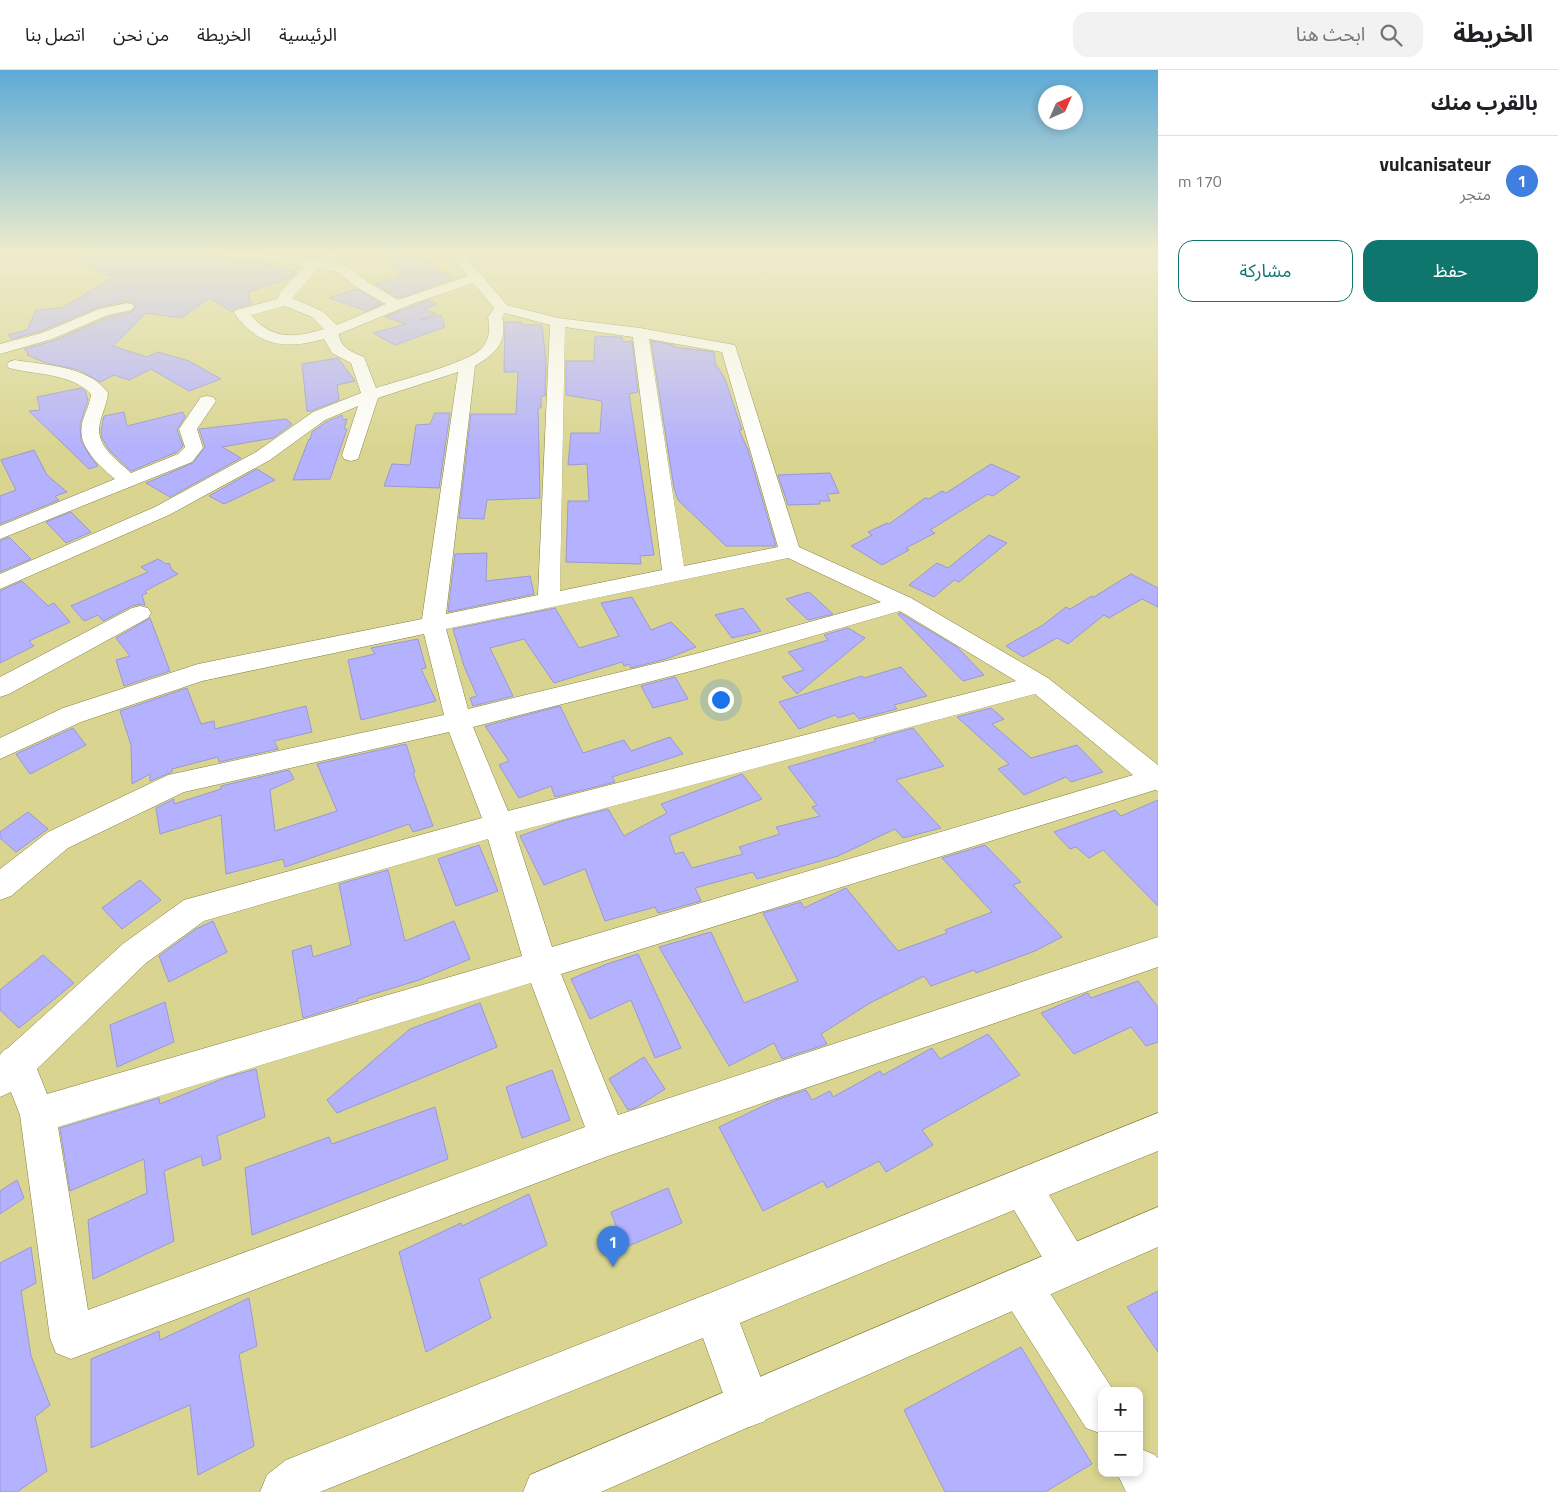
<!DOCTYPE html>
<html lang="ar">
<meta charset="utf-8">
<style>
body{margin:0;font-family:"Titillium Web","Noto Sans Arabic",sans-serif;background:#f2f2f2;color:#202124;direction:rtl}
.controls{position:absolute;right:15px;bottom:15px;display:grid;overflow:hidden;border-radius:10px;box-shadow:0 2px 8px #0003}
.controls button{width:45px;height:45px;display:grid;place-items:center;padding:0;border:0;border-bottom:1px solid #e0e0e0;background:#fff;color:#202124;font:25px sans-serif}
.compass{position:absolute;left:1038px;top:15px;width:45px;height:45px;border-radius:50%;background:#fff;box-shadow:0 2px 8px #0003;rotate:45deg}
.you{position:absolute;left:720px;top:629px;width:18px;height:18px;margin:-12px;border:4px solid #fff;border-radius:50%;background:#1a73e8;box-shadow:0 0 0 8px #1a73e833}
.badge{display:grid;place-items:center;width:32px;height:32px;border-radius:50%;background:#0f766e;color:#fff;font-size:16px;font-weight:700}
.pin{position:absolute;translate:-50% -41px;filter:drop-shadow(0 1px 2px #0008)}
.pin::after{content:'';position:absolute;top:26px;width:18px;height:15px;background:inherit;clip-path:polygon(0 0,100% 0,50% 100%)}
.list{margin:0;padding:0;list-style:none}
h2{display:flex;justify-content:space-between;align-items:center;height:65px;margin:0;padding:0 20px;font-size:21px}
h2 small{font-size:16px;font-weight:400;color:#757577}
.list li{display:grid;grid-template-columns:32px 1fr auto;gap:15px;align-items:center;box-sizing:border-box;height:90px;padding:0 20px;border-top:1px solid #e0e0e0}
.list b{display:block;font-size:19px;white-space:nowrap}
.list p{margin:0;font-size:16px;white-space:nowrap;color:#757577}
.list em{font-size:16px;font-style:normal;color:#757577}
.actions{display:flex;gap:10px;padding:15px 20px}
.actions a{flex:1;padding:11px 0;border:1px solid #0f766e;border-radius:15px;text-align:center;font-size:18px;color:#0f766e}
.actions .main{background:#0f766e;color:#fff}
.icon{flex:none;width:28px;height:28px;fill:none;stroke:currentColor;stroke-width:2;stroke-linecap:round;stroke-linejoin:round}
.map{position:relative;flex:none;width:1158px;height:1422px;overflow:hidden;direction:ltr}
header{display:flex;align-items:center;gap:30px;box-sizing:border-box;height:70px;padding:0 25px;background:#fff;border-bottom:1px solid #e0e0e0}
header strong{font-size:24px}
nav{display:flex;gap:28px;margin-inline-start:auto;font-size:18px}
.search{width:350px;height:45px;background:#f2f2f2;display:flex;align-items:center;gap:12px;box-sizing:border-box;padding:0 18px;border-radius:15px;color:#757577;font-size:19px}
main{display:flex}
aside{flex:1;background:#fff}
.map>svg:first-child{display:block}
.building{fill:#b4b1fe;stroke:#9a98d5}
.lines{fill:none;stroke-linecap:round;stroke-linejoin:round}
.minor-casing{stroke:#827e3b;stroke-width:1}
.highway-casing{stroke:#827e3b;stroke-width:1}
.minor{fill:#fff;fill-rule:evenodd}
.highway{fill:#fff;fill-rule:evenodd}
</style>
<header>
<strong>الخريطة</strong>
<div class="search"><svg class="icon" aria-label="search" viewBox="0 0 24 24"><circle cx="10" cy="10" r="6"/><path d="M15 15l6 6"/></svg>ابحث هنا</div>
<nav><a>الرئيسية</a><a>الخريطة</a><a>من نحن</a><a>اتصل بنا</a></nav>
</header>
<main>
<aside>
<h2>بالقرب منك<small></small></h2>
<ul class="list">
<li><span class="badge" style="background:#3f7fe0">1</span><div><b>vulcanisateur</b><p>متجر</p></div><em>170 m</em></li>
</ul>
<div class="actions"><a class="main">حفظ</a><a>مشاركة</a></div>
</aside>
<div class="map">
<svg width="1158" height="1422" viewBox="0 0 1158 1422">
<rect width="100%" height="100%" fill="#d9d590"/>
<!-- building -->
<g class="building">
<path d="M99,181H198L210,183L212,186L217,187L263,193L296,203L291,208L248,222L251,234L236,238L232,242L210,228L181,248L146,243L113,276L147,287L158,282L189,291L221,309L189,321L151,299L129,310L114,305L100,312L79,300L46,293L27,285L29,284L24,279L53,271L109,247L132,242L136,236L132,232L127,231L99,237L41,261L12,269L8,265L27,260L36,240L62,238L115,206L107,205L74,187Z"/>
<path d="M397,181L413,188L420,186L453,209L398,228L375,214L401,205L380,185Z"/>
<path d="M357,219L382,234L366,241L329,228Z"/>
<path d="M428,230L437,234L424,239L436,244L420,250L441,245L445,257L395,275L373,263L406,254L385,247Z"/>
<path d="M505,252H521L522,255H542L546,291L545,326H541V338H538L540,428L487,430L484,449L459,448L471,344H516L518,302H504Z"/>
<path d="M595,266L618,267H622L623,272L632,271L638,322L629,324L654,485L640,486L641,494L566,492L568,431H589L587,394L568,395L571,363H600L602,331L566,325V291H594Z"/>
<path d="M651,271L674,275V277L714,282L715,293L725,309L742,360H739L748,380L776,476H726L678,430L674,418Z"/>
<path d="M338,288L355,311L337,315L339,330L311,341H307L302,294Z"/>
<path d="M81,318L85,321L88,330L80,354L81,371L90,386L98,396L89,399L29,341L40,340L37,327Z"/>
<path d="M124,342L127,356L183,342L185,347L177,360L183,376L177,382L131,401L109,380L102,368L101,361L104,346Z"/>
<path d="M435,343H450L439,418L384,416L392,394L410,395L416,355L430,354Z"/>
<path d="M342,345L343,350L347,349L344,359H347L330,409L293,410L309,369L310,370L312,362L326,352Z"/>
<path d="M286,349L292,354L273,368L222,377L241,388L170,427L146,413L193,393L205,377L199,359Z"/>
<path d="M34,380L47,405L67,422L55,426L59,430L0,454V426L16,420L1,390Z"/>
<path d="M991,394L1020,407L993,426L988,424L930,460L935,463L906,478L909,480L882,495L851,476L872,465L868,462L887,453L889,454L925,428L929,429L942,421L946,423Z"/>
<path d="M257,399L275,410L224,434L209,426Z"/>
<path d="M830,403L839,423L827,424L830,431H819L820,434L788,435L778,405Z"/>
<path d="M71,442L91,462L66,473L46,452Z"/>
<path d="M989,465L1007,473L959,512L954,510L934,527L909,515L937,493L948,498Z"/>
<path d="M9,467L31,489L0,502V471Z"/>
<path d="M487,483L486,511L530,506L534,524L448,542L455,484Z"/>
<path d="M158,489L166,494L169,493L172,500L178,504L145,521L147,523L142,525L145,535L140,534L132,536L103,551L98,545L84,551L71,536L148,502L141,497Z"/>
<path d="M1131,504L1158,518V537L1142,529L1109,548L1104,545L1068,574L1057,568L1023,587L1006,576L1043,555L1066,537L1070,539L1092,526L1094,527Z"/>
<path d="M22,511L48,536L54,533L70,552L29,571L34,576L0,593V521Z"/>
<path d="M809,522L833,544L808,550L786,529Z"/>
<path d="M632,527L651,560L671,552L696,577L666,589L631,598L629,594L624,596L622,592L554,613L524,569L490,578L513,626L473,636L470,628L477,626L464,596L453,559L555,538L579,578L619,566L601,533Z"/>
<path d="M743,538L761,561L732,568L715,545Z"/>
<path d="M900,543L957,577L984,605L963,611L898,544Z"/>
<path d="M150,548L170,601L124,616L116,590L130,586L116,568Z"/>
<path d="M848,558L865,568L797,624L782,607L804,600L788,582L828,570L824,565Z"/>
<path d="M418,569L426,598L421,599L436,631L361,650L348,590L375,584L371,578Z"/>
<path d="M901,597L927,626L894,635L897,639L859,649L854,643L838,648L835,645L799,659L779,632L862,606L864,608Z"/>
<path d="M675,607L688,629L653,638L641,616Z"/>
<path d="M187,618L201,654L214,651L215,659L306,636L312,662L274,671L278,679L219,692L218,687L172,699V702L150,711V704L132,714L131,675L120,641Z"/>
<path d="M560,636L583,683L624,670L631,681L670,667L683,684L612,707L615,712L555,727L551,716L519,728L499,695L509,691L485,656Z"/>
<path d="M991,638L1004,649L992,654L1031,688L1077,675L1103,702L1071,712L1066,707L1024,725L998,699L1009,694L957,647Z"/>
<path d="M73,658L86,675L30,704L16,684Z"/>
<path d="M913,658L944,696L896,710L941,758L903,768L895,759L838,786L757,809L753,802L695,818L701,831L658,843L655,837L605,851L585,799L544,815L520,766L562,751L608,739L624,766L667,743L661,734L742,704L762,729L669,766L675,784L683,782L692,798L743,784L739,777L780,764L776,757L820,746L812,737L817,735L788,697L876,671L874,669Z"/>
<path d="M406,674L415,702L413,703L433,756L413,762L409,754L285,797L283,789L226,804L221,745L160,764L156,738L174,729V734L221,719V716L289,700L294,709L270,720L275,761L337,741L317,694Z"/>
<path d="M1158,730V836L1103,780L1089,788L1076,777L1070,779L1054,762L1115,740L1121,746Z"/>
<path d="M28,742L48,759L16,782L0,768V762Z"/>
<path d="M479,775L498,821L456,836L438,789Z"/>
<path d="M985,775L1021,812L1013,815L1062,867L1035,881L976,903L974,900L931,916L924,906L870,933L821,964L827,974L782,989L774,973L729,996L659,877L711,862L744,933L798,911L763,843L801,832L804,838L846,818L898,881L947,863L945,860L992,842L942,788Z"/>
<path d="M388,800L405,871L454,851L470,889L419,910L357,929L358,931L303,948L292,881L311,875L313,887L351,875L339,814Z"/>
<path d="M140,810L161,830L122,859L102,838Z"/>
<path d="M213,851L227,882L169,912L159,886L196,859Z"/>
<path d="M638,884L681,978L655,988L631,930L590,949L571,909L607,894Z"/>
<path d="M43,885L74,913L19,958L0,940V920Z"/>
<path d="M1138,911L1158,937V972L1146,976L1131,957L1074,984L1041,943L1088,923L1091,928Z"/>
<path d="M165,932L174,972L117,997L110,955Z"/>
<path d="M480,933L497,977L337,1043L327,1030L410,959Z"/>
<path d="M988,964L1020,1005L922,1060L933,1075L886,1102L879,1091L827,1118L823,1111L763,1141L719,1057L776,1030L806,1020L812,1030L830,1021L833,1027L880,1001L883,1005L932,978L940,989Z"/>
<path d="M644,987L665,1019L637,1037L628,1040L609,1009Z"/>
<path d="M256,999L265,1047L217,1066L221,1089L203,1096L201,1086L164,1101L174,1171L93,1209L88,1150L147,1123L144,1089L70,1121L60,1058L159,1028L160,1034L227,1007Z"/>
<path d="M552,1000L570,1050L522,1068L506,1017Z"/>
<path d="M435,1037L448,1089L252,1165L245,1098L329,1067L332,1074Z"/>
<path d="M17,1110L24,1128L0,1144V1121Z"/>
<path d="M668,1118L682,1153L624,1178L611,1142Z"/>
<path d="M529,1124L547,1175L479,1209L491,1248L426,1282L399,1182L461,1153L462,1156Z"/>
<path d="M31,1177L36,1213L21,1221L31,1286L50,1335L35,1347L47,1401L17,1422H0V1193Z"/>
<path d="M1158,1221V1282L1127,1237Z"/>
<path d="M249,1228L257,1276L239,1284L254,1376L198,1405L190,1335L91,1378V1289L159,1261L160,1270Z"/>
<path d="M1021,1277L1092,1394L1045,1422H945L904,1340Z"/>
</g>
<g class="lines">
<!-- minor casing -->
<g class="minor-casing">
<g id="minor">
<path d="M211,181H255L313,189L331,181H347L346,184L329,192L349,197L368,212L398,230L468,206L448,181H461L507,235L558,248L640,258L735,275L799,477L911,528L1048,608L1158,695V721L1155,720L561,904L618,1045L1158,867V897L608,1086L71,1289L56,1283L50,1268L20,1045L11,1022L0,1027V985L4,980L8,978L124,873L184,830L482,748L449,662L184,722L68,778L11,826L0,830V799L48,762L168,705L444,645L424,564L202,611L81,652L0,689V668L63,638L198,594L422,549L458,302L378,328L358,389L351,391L344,389L342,385L358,336L325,350L270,390L169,445L0,519V504L155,437L256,382L313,342L361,323L351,293L332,283L324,269C286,280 257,276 234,243L236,240L277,229L281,221L305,196L217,185L212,184ZM318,198L339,203L358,218L386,234L337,255L322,241L292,228ZM473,213L494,238L488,247C490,259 490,270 481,279C467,293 398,311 376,318L364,287C352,282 340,278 339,264L412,234ZM285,236L312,247L324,259C295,268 272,270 251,245ZM505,243L550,255L538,525L446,544L475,296C495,284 508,273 502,247ZM565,257L633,267L662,500L560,521ZM649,269L722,282L778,477L684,496ZM788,488L881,532L695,584L468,639L446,559ZM900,541L1016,611L508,741L473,657L695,600ZM1035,624L1133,705L552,877L515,762ZM488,769L522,886L47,1024L37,999L146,893L204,851ZM531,913L585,1057L88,1240L58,1057Z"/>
<path d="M127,233L132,234L134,237L132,240L108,245L52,269L0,284V274L42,263L99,239Z"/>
<path d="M15,290C44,295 90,296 108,323C107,334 102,343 100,353C94,375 117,390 131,403L178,384L185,377L179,359L201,327L207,326L213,327L216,331L197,359L203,378L192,392L0,469V456L115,409C100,396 77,377 82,354C84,344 90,335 91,324C71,303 36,305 9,298L7,295L9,292Z"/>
<path d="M140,536L148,538L151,543L148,548L9,624L0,627V607L132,538Z"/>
<path d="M1158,1043V1081L1049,1125L1083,1181L1089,1195L1083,1209L1069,1215L1055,1209L1014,1140L740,1253L771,1335L765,1351L749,1357L733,1351L703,1268L320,1422H260L267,1405L286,1390L715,1221Z"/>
<path d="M1021,1196L1036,1202L1114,1321H1102V1364L1086,1358L1006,1232L1000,1217L1006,1202Z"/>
<path d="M1139,1378L1155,1385L1158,1388V1422H1126L1117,1403H1139Z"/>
</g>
</g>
<!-- highway casing -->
<g class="highway-casing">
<path id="highway" d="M1158,1137V1177L601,1422H523L530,1405Z"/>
</g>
<!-- minor -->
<use href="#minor" class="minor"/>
<!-- highway -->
<use href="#highway" class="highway"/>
</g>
<!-- sky -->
<linearGradient id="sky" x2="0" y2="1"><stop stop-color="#5daad7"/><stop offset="0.48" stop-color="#eeeccd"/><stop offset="1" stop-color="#eeeccd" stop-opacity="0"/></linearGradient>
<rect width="1158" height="380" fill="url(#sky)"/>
</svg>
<div class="controls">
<button>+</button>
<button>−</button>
</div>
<svg class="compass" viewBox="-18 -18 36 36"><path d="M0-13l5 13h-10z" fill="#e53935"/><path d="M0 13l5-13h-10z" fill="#757577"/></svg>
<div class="you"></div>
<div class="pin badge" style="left:613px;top:1197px;background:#3f7fe0">1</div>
</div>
</main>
